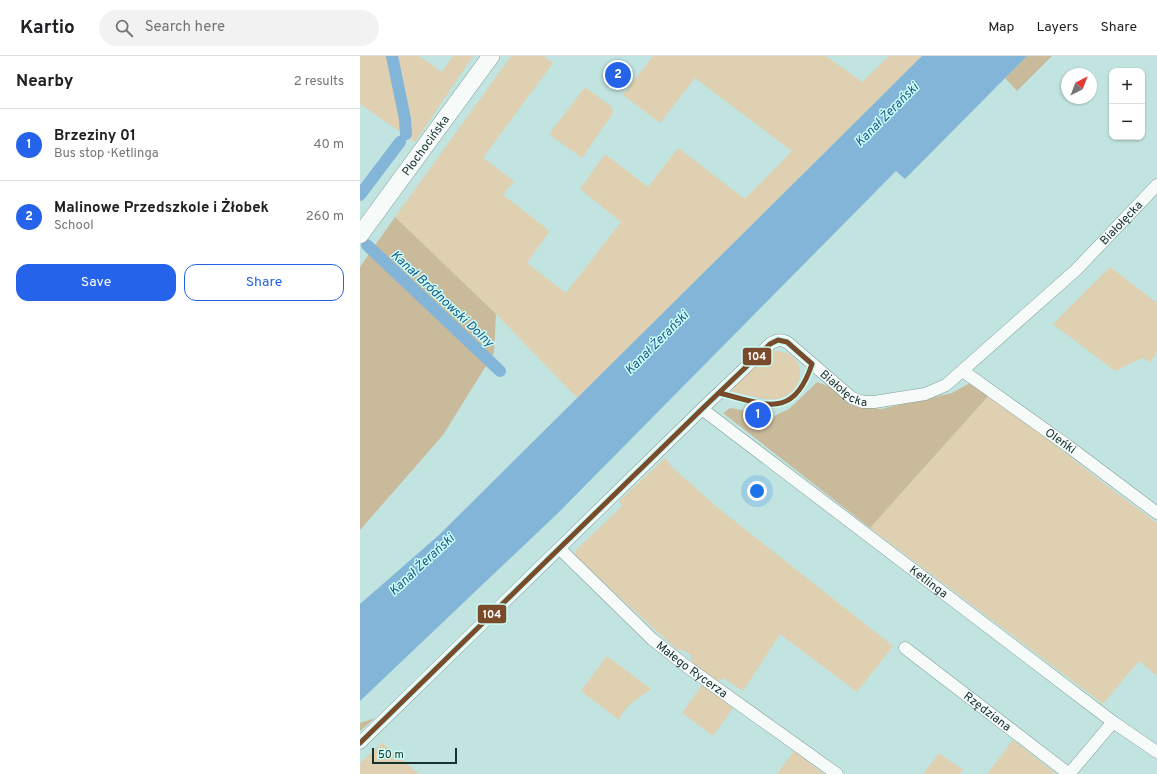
<!DOCTYPE html>
<meta charset="utf-8">
<style>
body{margin:0;font-family:Overpass,sans-serif;background:#f2f2f2;color:#202124}
.controls{position:absolute;right:12px;top:12px;display:grid;overflow:hidden;border-radius:8px;box-shadow:0 1px 3px #0004}
.controls button{width:36px;height:36px;display:grid;place-items:center;padding:0;border:0;border-bottom:1px solid #e0e0e0;background:#fff;color:#202124;font:20px sans-serif}
.compass{position:absolute;left:701px;top:12px;width:36px;height:36px;border-radius:50%;background:#fff;box-shadow:0 1px 3px #0004;rotate:42deg}
.scale{position:absolute;left:12px;bottom:10px;width:85px;box-sizing:border-box;padding-left:4px;border:2px solid #16302d;border-top:0;font-size:11px;line-height:14px;white-space:nowrap;color:#16302d;-webkit-text-stroke:3px #cbfdf6;paint-order:stroke}
.you{position:absolute;left:397px;top:435px;width:14px;height:14px;margin:-10px;border:3px solid #fff;border-radius:50%;background:#1a73e8;box-shadow:0 0 0 6px #1a73e833}
.badge{display:grid;place-items:center;width:26px;height:26px;border-radius:50%;background:#2563eb;color:#fff;font-size:13px;font-weight:700}
.pin{position:absolute;translate:-50% -50%;border:2px solid #fff;box-shadow:0 1px 4px #0006}
.list{margin:0;padding:0;list-style:none}
h2{display:flex;justify-content:space-between;align-items:center;height:52px;margin:0;padding:0 16px;font-size:17px}
h2 small{font-size:13px;font-weight:400;color:#757577}
.list li{display:grid;grid-template-columns:26px 1fr auto;gap:12px;align-items:center;box-sizing:border-box;height:72px;padding:0 16px;border-top:1px solid #e0e0e0}
.list b{display:block;font-size:15px;white-space:nowrap}
.list p{margin:0;font-size:13px;white-space:nowrap;color:#757577}
.list em{font-size:13px;font-style:normal;color:#757577}
.actions{display:flex;gap:8px;padding:12px 16px}
.actions a{flex:1;padding:9px 0;border:1px solid #2563eb;border-radius:12px;text-align:center;font-size:14px;color:#2563eb}
.actions .main{background:#2563eb;color:#fff}
.icon{flex:none;width:22px;height:22px;fill:none;stroke:currentColor;stroke-width:2;stroke-linecap:round;stroke-linejoin:round}
.map{position:relative;flex:none;width:797px;height:718px;overflow:hidden}
header{display:flex;align-items:center;gap:24px;box-sizing:border-box;height:56px;padding:0 20px;background:#fff;border-bottom:1px solid #e0e0e0}
header strong{font-size:19px}
nav{display:flex;gap:22px;margin-inline-start:auto;font-size:14px}
.search{width:280px;height:36px;background:#f2f2f2;display:flex;align-items:center;gap:10px;box-sizing:border-box;padding:0 14px;border-radius:22px;color:#757577;font-size:15px}
main{display:flex}
aside{flex:1;background:#fff}
.map>svg:first-child{display:block}
.green{fill:#ded0b0}
.forest{fill:#c8ba9a}
.water{fill:#82b5d7}
.lines{fill:none;stroke-linecap:round;stroke-linejoin:round}
.canal{stroke:#82b5d7;stroke-width:12}
.street-casing{stroke:#829e9a;stroke-width:13}
.secondary-casing{stroke:#829e9a;stroke-width:18}
.street{stroke:#f6fbfa;stroke-width:12}
.secondary{stroke:#f6fbfa;stroke-width:17}
.bus-1-casing{stroke:#cbfdf6;stroke-width:8}
.bus-1{stroke:#7a4b2a;stroke-width:5}
.labels{text-anchor:middle;stroke-width:3;stroke-linejoin:round;paint-order:stroke}
.street-label{font-size:12px;fill:#16302d;stroke:#cbfdf6}
.water-label{font-size:13px;font-style:italic;fill:#1b5a8b;stroke:#cbfdf6}
.line-badge{stroke:#cbfdf6;stroke-width:1.5}
.badge-label{font-size:11px;text-anchor:middle;font-weight:bold;fill:#fff}
</style>
<header>
<strong>Kartio</strong>
<div class="search"><svg class="icon" aria-label="search" viewBox="0 0 24 24"><circle cx="10" cy="10" r="6"/><path d="M15 15l6 6"/></svg>Search here</div>
<nav><a>Map</a><a>Layers</a><a>Share</a></nav>
</header>
<main>
<aside>
<h2>Nearby<small>2 results</small></h2>
<ul class="list">
<li><span class="badge">1</span><div><b>Brzeziny 01</b><p>Bus stop · Ketlinga</p></div><em>40 m</em></li>
<li><span class="badge">2</span><div><b>Malinowe Przedszkole i Żłobek</b><p>School</p></div><em>260 m</em></li>
</ul>
<div class="actions"><a class="main">Save</a><a>Share</a></div>
</aside>
<div class="map">
<svg width="797" height="718" viewBox="0 0 797 718">
<rect width="100%" height="100%" fill="#c1e4e0"/>
<!-- green -->
<g class="green">
<path d="M0,0H59L82,16L93,0H113L55,86L0,48Z"/>
<path d="M151,0H184L193,7L123,102L154,125L143,139L186,172L189,176L167,207L206,237L261,166L220,133L245,98L288,131L318,92L385,143L432,95L335,22L300,67L263,39L293,0H466L502,26L529,0H562L217,342L136,258L35,161Z"/>
<path d="M225,31L252,51L253,57L222,102L189,78Z"/>
<path d="M750,211L797,247V296L790,306L782,302L755,315L693,268Z"/>
<path d="M416,295C448,296 448,337 417,343C407,345 384,338 373,336L371,335V333L410,296Z"/>
<path d="M630,338L746,429L797,467V620L779,605L743,648L510,472Z"/>
<path d="M305,402L313,412L358,452L533,590L497,636L420,578L383,635L363,622L358,626L331,606V599L323,594L316,593L216,501V494L262,450L259,445Z"/>
<path d="M247,600L291,633C279,642 264,650 259,664L221,635Z"/>
<path d="M342,629L373,652L353,680L322,657Z"/>
<path d="M653,684L695,717L694,718H627Z"/>
<path d="M22,687L59,718H0V707Z"/>
<path d="M434,695L464,718H417Z"/>
<path d="M579,697L603,714L600,718H563Z"/>
</g>
<!-- forest -->
<g class="forest">
<path d="M667,0H692L657,35L645,22Z"/>
<path d="M35,161L136,258L134,297L83,379L0,474V211Z"/>
<path d="M457,326L470,331L498,350L521,353L592,337L612,326L630,338L510,472L363,357L370,352L382,354L397,365L408,367L416,359L429,353L447,336Z"/>
<path d="M15,662L0,675V667Z"/>
</g>
<!-- water -->
<path class="water" d="M562,0H667L545,123L536,115L198,457L0,645V548L79,479Z"/>
<g class="lines">
<!-- canal -->
<g class="canal">
<path d="M32,0L45,63L46,78"/>
<path d="M0,139L40,86"/>
<path d="M7,189L140,315"/>
</g>
<!-- street casing -->
<g class="street-casing">
<g id="street">
<path id="s1" d="M603,315L708,390L797,457"/>
<path id="s2" d="M342,353L753,666L797,696"/>
<path id="s3" d="M200,493L292,583L326,610L477,718"/>
<path id="s4" d="M545,592L709,718"/>
<path id="s5" d="M0,687L342,353L410,288C416,284 420,283 427,286L492,342L503,346H514L565,338L586,329L716,214L797,129"/>
<path d="M709,718L753,666"/>
</g>
</g>
<!-- secondary casing -->
<g class="secondary-casing">
<g id="secondary">
<path id="s6" d="M0,179L131,0"/>
</g>
</g>
<!-- street -->
<use href="#street" class="street"/>
<!-- secondary -->
<use href="#secondary" class="secondary"/>
<!-- bus-1 casing -->
<g class="bus-1-casing">
<path id="bus-1" d="M0,687L342,353L410,288L418,284L427,286L452,308C433,365 405,348 359,337"/>
</g>
<!-- bus-1 -->
<use href="#bus-1" class="bus-1"/>
</g>
<g class="labels">
<!-- street labels -->
<g class="street-label">
<text dy="4" stroke="none"><textPath href="#s6" startOffset="111">Płochocińska</textPath></text>
<text dy="4" stroke="none"><textPath href="#s5" startOffset="1012">Białołęcka</textPath></text>
<text dy="4" stroke="none"><textPath href="#s5" startOffset="664">Białołęcka</textPath></text>
<text dy="4" stroke="none"><textPath href="#s1" startOffset="120">Oleńki</textPath></text>
<text dy="4" stroke="none"><textPath href="#s2" startOffset="285">Ketlinga</textPath></text>
<text dy="4" stroke="none"><textPath href="#s3" startOffset="179">Małego Rycerza</textPath></text>
<text dy="4" stroke="none"><textPath href="#s4" startOffset="104">Rzędziana</textPath></text>
</g>
<!-- water labels -->
<g class="water-label">
<text transform="translate(526 58) rotate(-45)" y="5">Kanał Żerański</text>
<text transform="translate(83 242) rotate(43)" y="5">Kanał Bródnowski Dolny</text>
<text transform="translate(296 286) rotate(-45)" y="5">Kanał Żerański</text>
<text transform="translate(61 508) rotate(-43)" y="5">Kanał Żerański</text>
</g>
</g>
<g class="line-badge">
<rect x="382" y="291" width="30" height="19" rx="4" fill="#7a4b2a"/>
<rect x="117" y="548" width="30" height="20" rx="4" fill="#7a4b2a"/>
</g>
<g class="badge-label">
<text x="397" y="304">104</text>
<text x="132" y="562">104</text>
</g>
</svg>
<div class="controls">
<button>+</button>
<button>−</button>
</div>
<svg class="compass" viewBox="-18 -18 36 36"><path d="M0-13l5 13h-10z" fill="#e53935"/><path d="M0 13l5-13h-10z" fill="#757577"/></svg>
<div class="scale">50 m</div>
<div class="you"></div>
<div class="pin badge" style="left:398px;top:359px">1</div>
<div class="pin badge" style="left:258px;top:19px">2</div>
</div>
</main>
